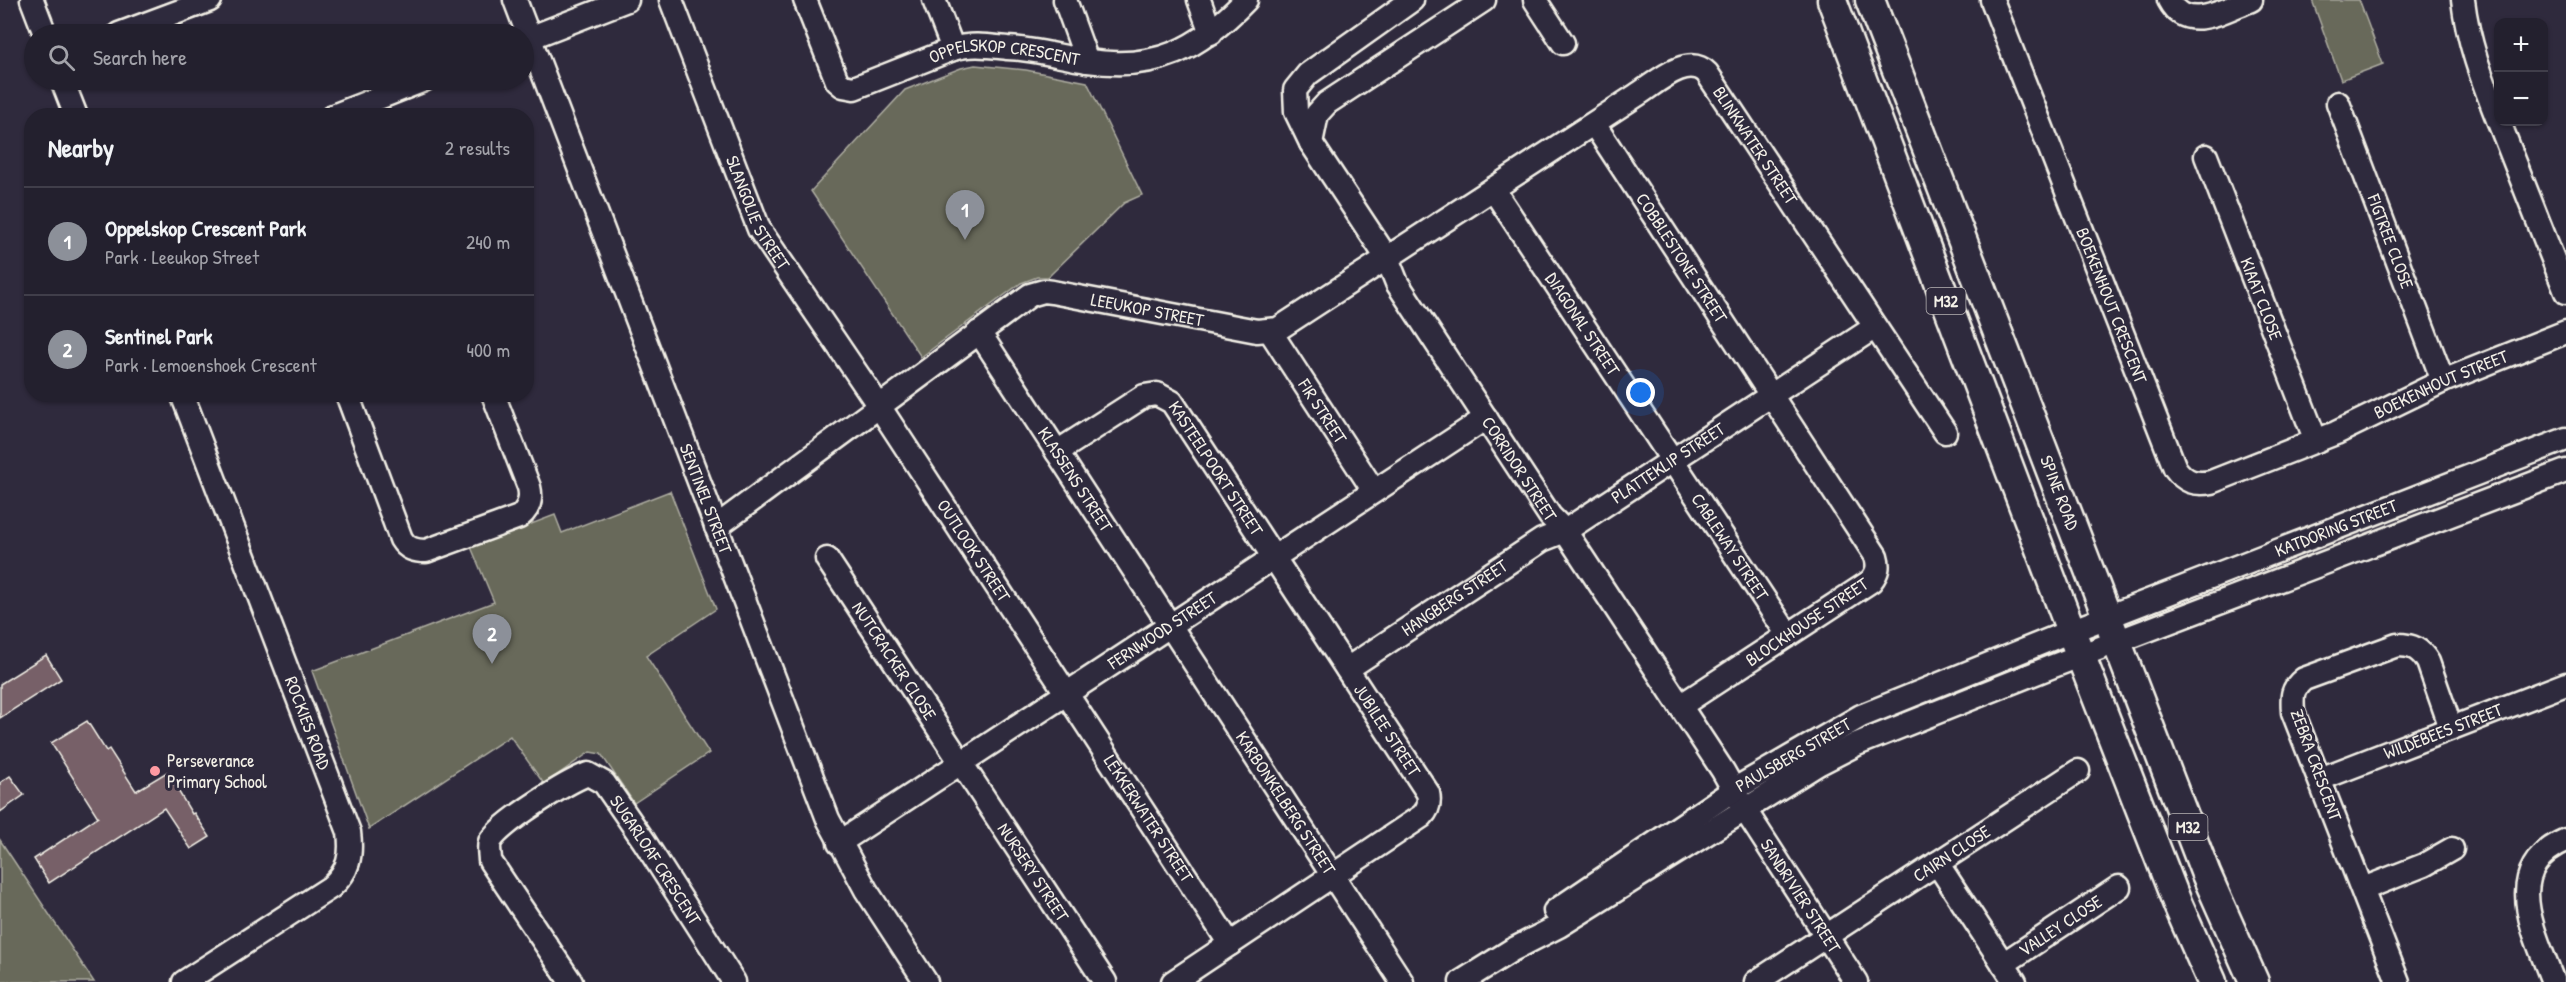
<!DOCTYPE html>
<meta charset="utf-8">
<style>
body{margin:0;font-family:"Patrick Hand",sans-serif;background:#2f2d3a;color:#f1f3f6}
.controls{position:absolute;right:18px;top:18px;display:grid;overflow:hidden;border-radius:12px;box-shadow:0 2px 4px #0004}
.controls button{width:54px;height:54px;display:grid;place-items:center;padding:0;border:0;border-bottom:2px solid #403e4a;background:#23202e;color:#f1f3f6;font:30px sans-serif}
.you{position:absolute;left:1641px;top:393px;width:21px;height:21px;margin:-15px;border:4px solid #fff;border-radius:50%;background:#1a73e8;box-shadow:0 0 0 9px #1a73e833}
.badge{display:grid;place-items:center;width:39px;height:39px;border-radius:50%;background:#8c9099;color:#fff;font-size:20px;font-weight:700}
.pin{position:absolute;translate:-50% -50px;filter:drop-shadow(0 2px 3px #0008)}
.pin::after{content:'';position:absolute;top:32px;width:21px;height:18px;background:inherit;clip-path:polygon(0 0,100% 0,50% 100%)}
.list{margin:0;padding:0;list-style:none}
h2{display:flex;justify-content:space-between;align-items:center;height:78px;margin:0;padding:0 24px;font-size:26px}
h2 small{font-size:20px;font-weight:400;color:#a3a3aa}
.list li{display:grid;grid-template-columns:39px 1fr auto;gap:18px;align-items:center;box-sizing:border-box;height:108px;padding:0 24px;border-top:2px solid #403e4a}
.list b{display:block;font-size:22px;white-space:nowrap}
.list p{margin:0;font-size:20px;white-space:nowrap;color:#a3a3aa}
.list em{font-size:20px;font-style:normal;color:#a3a3aa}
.icon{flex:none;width:33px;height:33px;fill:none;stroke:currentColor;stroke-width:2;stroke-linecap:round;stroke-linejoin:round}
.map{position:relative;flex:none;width:2566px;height:982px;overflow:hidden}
.search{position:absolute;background:#23202e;box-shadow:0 2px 4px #0004;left:24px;top:24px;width:510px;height:66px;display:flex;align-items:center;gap:15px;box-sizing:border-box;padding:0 21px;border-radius:33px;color:#a3a3aa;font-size:22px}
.panel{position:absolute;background:#23202e;box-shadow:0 2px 4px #0004;left:24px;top:108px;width:510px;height:294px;border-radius:24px}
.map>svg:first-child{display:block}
.green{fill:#67695a;stroke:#aeada1;stroke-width:1.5}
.building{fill:#776067;stroke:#f4f1e8;stroke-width:1.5}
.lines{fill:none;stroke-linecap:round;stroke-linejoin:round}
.minor-casing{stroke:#f4f1e8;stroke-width:27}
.major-casing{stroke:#f4f1e8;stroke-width:33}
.minor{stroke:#2f2a3d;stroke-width:22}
.major{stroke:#2f2a3d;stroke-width:28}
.poi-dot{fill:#ff9aa2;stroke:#2f2a3d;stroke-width:2}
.labels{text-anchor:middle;stroke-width:6;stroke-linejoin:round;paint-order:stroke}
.shield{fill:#2f2a3d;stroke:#b9b5b5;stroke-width:1.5}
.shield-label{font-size:16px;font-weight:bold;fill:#f4f1e8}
.street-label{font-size:18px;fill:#f4f1e8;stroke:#2f2a3d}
.poi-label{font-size:18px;fill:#f4f1e8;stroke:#2f2a3d;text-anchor:start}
</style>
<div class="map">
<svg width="2566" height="982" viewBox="0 0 2566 982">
<rect width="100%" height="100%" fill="#2f2a3d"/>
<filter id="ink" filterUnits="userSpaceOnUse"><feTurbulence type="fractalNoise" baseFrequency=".0167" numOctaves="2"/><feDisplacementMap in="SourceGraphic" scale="12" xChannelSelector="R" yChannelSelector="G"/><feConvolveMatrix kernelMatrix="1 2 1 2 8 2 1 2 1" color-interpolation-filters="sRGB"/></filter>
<g filter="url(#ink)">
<!-- green -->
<g class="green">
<path d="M2312,0H2359L2383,64L2341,80Z"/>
<path d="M975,65L1026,70L1087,82L1142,195L1124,203L1048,277H1037L1021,283L921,357L811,191L905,90L961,68Z"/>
<path d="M670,491L716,609L646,656L709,753L634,803L601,754L590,752L544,784L510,736L369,829L312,671L494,602L471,547L555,515L562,533Z"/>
<path d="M0,840L94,982H0Z"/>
</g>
<!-- building -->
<g class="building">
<path d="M46,655L61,679L0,718V684Z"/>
<path d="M87,721L106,751L109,749L136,791L167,772L192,814L194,813L210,837L191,849L164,808L49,883L34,859L98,817L51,743Z"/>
<path d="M10,776L24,795L0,812V783Z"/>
</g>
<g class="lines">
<!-- minor casing -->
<g class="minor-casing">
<g id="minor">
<path d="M32,0L45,34"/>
<path id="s1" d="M515,0L828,819L866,890L926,982"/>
<path id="s2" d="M671,0L759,229L879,406L1230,944"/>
<path id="s3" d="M805,0L837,81L843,86L854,88L953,49C970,43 989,46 1007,48C1035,49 1061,57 1088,61C1157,71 1199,49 1246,0"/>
<path d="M934,0L953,49"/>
<path d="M1065,0L1087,61"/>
<path d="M1199,0L1211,33"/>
<path id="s4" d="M1412,0L1308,74L1295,90L1296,112L1311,143L1387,258L1397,283L1550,516L1565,531L1723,771L1745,810L1856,982"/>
<path d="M1535,0L1563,43"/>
<path id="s5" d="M1992,0L2175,468C2185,482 2195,485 2211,482L2336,433L2443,381L2566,332"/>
<path d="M2169,0C2187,34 2224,10 2251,0"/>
<path d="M2463,0C2468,43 2483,81 2498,120"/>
<path d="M119,34L210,0"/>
<path d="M524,40L627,0"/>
<path d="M62,80L76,116"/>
<path id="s6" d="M2338,103L2443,381"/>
<path d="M333,116L424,80"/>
<path d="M2499,122L2566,292"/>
<path id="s7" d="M1594,124L1876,556C1879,566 1878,572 1871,581L1680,706"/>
<path d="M1311,143L1317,114L1327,103L1484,0"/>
<path id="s8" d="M2206,156L2316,441"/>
<path id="s9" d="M1493,189L1788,635"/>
<path id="s10" d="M1270,331L1374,491"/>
<path id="s11" d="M979,332L1402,982"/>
<path id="s12" d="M182,394L349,832C352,856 349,871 331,887L184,982"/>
<path d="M347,394L401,539C407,549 415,551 426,551L519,517C529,509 532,499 529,487L493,394"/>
<path id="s13" d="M1057,452L1144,396L1157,394L1172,402L1428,793C1430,802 1429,809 1422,816L1173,982"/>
<path id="s14" d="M716,527L1030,295L1044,291L1052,292L1257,331L1278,329L1637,95C1655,84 1687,53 1707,73L1945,432"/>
<path id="s15" d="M827,559L1105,982"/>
<path id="s16" d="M1347,669L1542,540L1565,531L1875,327"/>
<path id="s17" d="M2320,779L2566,684"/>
<path id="s18" d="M839,843L1486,418"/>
<path d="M1937,863L2015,982"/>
<path d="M2363,889L2424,865L2452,849"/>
<path id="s19" d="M1555,911L1735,789L1861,716L2071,631L2566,439"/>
<path id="s20" d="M2003,964L2119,887"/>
<path id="s21" d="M571,982L490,861C490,855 488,847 490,842C498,824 569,781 588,774L604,783L644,841L734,982"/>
<path d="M1461,982L1512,950L1559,926L1818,764L1857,744L2048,668L2566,471"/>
<path id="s22" d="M1756,982L2078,771"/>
<path d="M2398,982L2293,712C2292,697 2291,689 2304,679L2397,645C2413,645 2420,649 2428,662L2451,728"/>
<path d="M2553,982C2535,933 2499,869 2566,840"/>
</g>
</g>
<!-- major casing -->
<g class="major-casing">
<g id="major">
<path d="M1832,0L2071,631L2178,905L2212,982"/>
<path id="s23" d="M1870,0L2206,874L2254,982"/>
</g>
</g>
<!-- minor -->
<use href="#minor" class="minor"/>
<!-- major -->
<use href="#major" class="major"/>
</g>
</g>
<!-- markers -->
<circle class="poi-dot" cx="155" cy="771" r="6"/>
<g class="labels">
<!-- shield labels -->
<g class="shield">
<rect x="1926.5" y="288" width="39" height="26" rx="4.5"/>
<rect x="2168.5" y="814" width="39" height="26" rx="4.5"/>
</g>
<g class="shield-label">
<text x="1946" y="307">M32</text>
<text x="2188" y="833">M32</text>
</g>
<!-- street labels -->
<g class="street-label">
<text dy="6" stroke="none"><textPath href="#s3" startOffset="264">OPPELSKOP CRESCENT</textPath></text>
<text dy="6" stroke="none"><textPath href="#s14" startOffset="1238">BLINKWATER STREET</textPath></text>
<text dy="6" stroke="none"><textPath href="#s2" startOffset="230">SLANGOLIE STREET</textPath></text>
<text dy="6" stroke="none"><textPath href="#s6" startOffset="148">FIGTREE CLOSE</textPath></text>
<text dy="6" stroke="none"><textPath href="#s7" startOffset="160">COBBLESTONE STREET</textPath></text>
<text dy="6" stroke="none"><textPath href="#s8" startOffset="153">KIAAT CLOSE</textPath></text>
<text dy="6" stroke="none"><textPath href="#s5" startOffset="328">BOEKENHOUT CRESCENT</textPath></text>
<text dy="6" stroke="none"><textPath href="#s14" startOffset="510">LEEUKOP STREET</textPath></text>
<text dy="6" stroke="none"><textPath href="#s9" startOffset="162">DIAGONAL STREET</textPath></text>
<text dy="6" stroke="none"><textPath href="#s5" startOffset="794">BOEKENHOUT STREET</textPath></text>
<text dy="6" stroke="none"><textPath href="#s10" startOffset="96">FIR STREET</textPath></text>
<text dy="6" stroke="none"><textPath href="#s16" startOffset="382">PLATTEKLIP STREET</textPath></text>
<text dy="6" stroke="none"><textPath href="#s4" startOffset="592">CORRIDOR STREET</textPath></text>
<text dy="6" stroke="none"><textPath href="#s13" startOffset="213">KASTEELPOORT STREET</textPath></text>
<text dy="6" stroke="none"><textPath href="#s11" startOffset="176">KLASSENS STREET</textPath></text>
<text dy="6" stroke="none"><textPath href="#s23" startOffset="528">SPINE ROAD</textPath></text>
<text dy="6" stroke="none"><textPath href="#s1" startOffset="534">SENTINEL STREET</textPath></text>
<text dy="6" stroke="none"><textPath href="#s19" startOffset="874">KATDORING STREET</textPath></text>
<text dy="6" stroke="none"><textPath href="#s9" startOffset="429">CABLEWAY STREET</textPath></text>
<text dy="6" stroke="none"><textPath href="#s2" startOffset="632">OUTLOOK STREET</textPath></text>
<text dy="6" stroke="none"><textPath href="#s16" startOffset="129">HANGBERG STREET</textPath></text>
<text transform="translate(1807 622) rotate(-34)" y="6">BLOCKHOUSE STREET</text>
<text dy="6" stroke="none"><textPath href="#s18" startOffset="387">FERNWOOD STREET</textPath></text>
<text dy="6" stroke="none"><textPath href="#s15" startOffset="122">NUTCRACKER CLOSE</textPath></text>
<text dy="6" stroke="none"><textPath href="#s12" startOffset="352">ROCKIES ROAD</textPath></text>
<text dy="6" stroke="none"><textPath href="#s13" startOffset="526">JUBILEE STREET</textPath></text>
<text dy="6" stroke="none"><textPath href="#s17" startOffset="132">WILDEBEES STREET</textPath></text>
<text dy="6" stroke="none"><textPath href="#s19" startOffset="285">PAULSBERG STREET</textPath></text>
<text transform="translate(2316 765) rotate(70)" y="6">ZEBRA CRESCENT</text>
<text dy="6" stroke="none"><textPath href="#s11" startOffset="562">KARBONKELBERG STREET</textPath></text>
<text dy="6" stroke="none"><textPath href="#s2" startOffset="952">LEKKERWATER STREET</textPath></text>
<text dy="6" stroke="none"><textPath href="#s22" startOffset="234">CAIRN CLOSE</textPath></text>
<text dy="6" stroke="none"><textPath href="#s21" startOffset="396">SUGARLOAF CRESCENT</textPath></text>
<text dy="6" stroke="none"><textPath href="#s15" startOffset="375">NURSERY STREET</textPath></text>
<text dy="6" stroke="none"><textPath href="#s4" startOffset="1104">SANDRIVIER STREET</textPath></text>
<text dy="6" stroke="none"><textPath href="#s20" startOffset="69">VALLEY CLOSE</textPath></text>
</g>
<!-- poi labels -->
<g class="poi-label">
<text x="167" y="767">Perseverance<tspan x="167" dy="21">Primary School</tspan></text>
</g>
</g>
</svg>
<div class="controls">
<button>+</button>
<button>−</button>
</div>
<div class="you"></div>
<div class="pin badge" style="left:965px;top:240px">1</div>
<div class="pin badge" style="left:492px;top:664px">2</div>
<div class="search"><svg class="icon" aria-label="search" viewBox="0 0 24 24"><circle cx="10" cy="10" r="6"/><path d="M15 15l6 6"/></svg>Search here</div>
<section class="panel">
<h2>Nearby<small>2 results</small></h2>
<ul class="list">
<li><span class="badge">1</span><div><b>Oppelskop Crescent Park</b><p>Park · Leeukop Street</p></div><em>240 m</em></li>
<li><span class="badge">2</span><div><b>Sentinel Park</b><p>Park · Lemoenshoek Crescent</p></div><em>400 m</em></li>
</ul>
</section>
</div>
